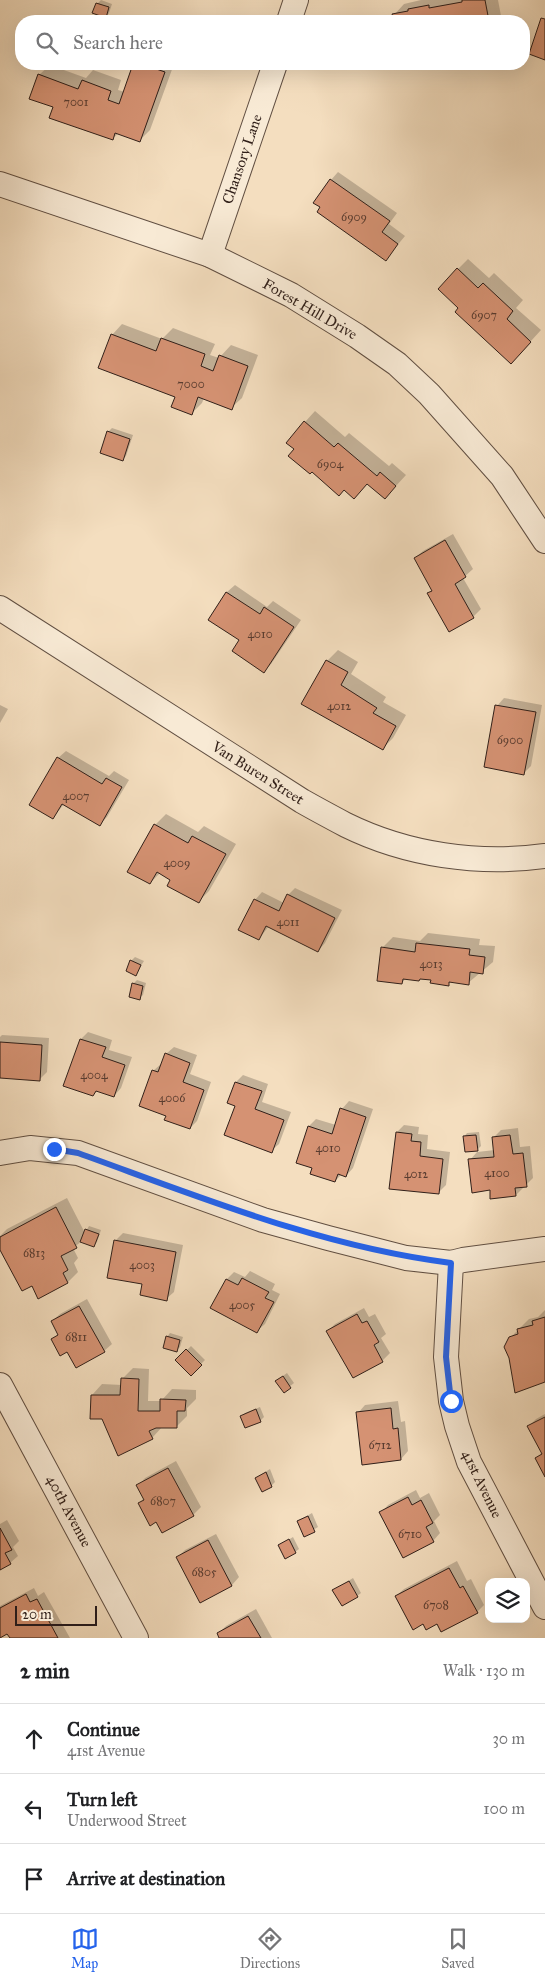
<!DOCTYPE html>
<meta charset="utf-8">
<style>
body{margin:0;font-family:"IM FELL Great Primer",serif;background:#f6f6f6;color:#202124}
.controls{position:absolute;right:15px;bottom:15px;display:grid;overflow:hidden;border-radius:10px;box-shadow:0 5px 20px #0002}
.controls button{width:45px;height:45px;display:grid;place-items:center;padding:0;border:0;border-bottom:1px solid #e0e0e0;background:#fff;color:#202124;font:25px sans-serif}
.scale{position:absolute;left:15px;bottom:12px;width:82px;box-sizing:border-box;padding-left:5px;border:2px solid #301f19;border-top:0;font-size:14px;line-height:18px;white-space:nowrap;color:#301f19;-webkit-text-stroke:4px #f8ead5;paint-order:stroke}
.stop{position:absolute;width:15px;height:15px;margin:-11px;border:4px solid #2563eb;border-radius:50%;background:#fff}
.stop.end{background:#2563eb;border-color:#fff;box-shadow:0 1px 5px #0008}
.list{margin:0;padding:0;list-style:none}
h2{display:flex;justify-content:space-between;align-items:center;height:65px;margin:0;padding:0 20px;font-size:21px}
h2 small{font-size:16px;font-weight:400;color:#757577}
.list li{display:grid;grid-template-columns:32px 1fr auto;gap:15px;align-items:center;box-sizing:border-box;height:70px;padding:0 20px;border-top:1px solid #e0e0e0}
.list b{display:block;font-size:19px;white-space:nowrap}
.list p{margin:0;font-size:16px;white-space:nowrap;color:#757577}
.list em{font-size:16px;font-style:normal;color:#757577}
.icon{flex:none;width:28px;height:28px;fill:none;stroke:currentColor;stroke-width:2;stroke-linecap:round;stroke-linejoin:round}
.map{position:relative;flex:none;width:545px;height:1638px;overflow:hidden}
.search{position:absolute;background:#fff;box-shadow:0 5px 20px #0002;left:15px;right:15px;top:15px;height:55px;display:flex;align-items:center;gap:12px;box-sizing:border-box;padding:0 18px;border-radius:20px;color:#757577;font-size:19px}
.sheet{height:275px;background:#fff}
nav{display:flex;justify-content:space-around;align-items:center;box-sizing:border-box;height:70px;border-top:1px solid #e0e0e0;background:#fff;font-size:14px;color:#757577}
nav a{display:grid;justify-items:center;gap:2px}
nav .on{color:#2563eb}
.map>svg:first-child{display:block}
.shadow{fill:#0003}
.building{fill:#d59273;stroke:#301f19}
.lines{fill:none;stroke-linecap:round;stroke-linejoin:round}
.street-casing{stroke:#614f42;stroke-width:26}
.street{stroke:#f8ead5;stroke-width:24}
.route{stroke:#2563eb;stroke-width:6}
.labels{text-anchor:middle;stroke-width:4;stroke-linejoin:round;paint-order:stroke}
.number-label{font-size:12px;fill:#593c30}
.street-label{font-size:15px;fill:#301f19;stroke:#f8ead5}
</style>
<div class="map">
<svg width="545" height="1638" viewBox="0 0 545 1638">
<rect width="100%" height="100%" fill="#f4debf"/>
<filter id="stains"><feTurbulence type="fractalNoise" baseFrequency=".004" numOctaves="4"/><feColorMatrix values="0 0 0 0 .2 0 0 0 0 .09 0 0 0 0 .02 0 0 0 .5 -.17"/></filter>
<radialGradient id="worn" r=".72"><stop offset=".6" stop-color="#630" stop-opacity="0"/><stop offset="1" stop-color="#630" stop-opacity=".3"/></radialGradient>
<!-- shadow -->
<g class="shadow">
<path d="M101,0L112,4L109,13L106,17L97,4Z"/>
<path d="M421,0H498L502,21H393H395L394,15L404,4Z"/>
<path d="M135,64H174L150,130L140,140L119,133L112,139L55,107L39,75L50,65L86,78L93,70L121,80L118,90L125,92Z"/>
<path d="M338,172L397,213L389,224L405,236L386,259L331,180Z"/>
<path d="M468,259L489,278L494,273L523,300L516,308L541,330L521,352L460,308L458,269Z"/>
<path d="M122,324L162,339L173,328L215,344L210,355L219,358L231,345L258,355L242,398L231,408L204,398L202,403L191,414L177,396L112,335Z"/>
<path d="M315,411L345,437L349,433L389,466L392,463L406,475L395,487L368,483L354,498L296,449L305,422Z"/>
<path d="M112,428L133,435L126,456L122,460L108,432Z"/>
<path d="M453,534L473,569L463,578L481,609L473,617L429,594L433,589L415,558L423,551Z"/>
<path d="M235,585L267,607L273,601L301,620L271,664L264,671L241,640L209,619L227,592Z"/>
<path d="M338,650L358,662L351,674L386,697L383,702L406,715L393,738L383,748L303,704L327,661Z"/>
<path d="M504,698L542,705L531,766L524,773L497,706Z"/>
<path d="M0,705L8,709L0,723Z"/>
<path d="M66,751L109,776L114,771L129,780L107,817L99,825L64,804L53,818L58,758Z"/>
<path d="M166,814L198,832L204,826L236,844L209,891L198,902L172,879L160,873L150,883L155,825Z"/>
<path d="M295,888L342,910L325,943L318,951L269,926L259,939L255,900L262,892L284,903L288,895Z"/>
<path d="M428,933L480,939L479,945L495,946L493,962L468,983L451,981L448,984L432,979L406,978L402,983L382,948L393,937L420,941Z"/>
<path d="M135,957L144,961L136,974L131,961Z"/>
<path d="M137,980L146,983L143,995L139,998L133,984Z"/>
<path d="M88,1032L112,1040L109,1050L132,1057L121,1088L114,1096L98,1090L93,1095L81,1039Z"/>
<path d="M2,1035L49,1038L47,1072L39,1080L0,1077V1037Z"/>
<path d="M174,1047L197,1055L190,1074L211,1082L197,1121L190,1128L168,1115L153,1071L161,1064H163L166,1054Z"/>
<path d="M243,1075L268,1084L262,1102L291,1112L279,1144L271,1151L236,1105V1082Z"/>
<path d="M349,1101L373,1109L353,1168L346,1176L342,1174L335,1181L313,1167L309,1126L316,1119L336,1125L342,1109Z"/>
<path d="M404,1125L419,1127L418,1134L428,1135L427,1149L450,1152L446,1185L438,1193L397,1132Z"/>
<path d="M518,1128L520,1147L530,1146L533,1178L516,1195L491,1189L470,1160L477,1152L495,1150L494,1137L501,1130Z"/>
<path d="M479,1132L481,1146L478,1149L464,1137L467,1133Z"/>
<path d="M67,1198L85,1233L89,1226L101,1230L97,1242L94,1245L82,1241L73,1248L78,1258L74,1263L78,1272L68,1282L39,1297L32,1284L0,1247V1236L7,1229Z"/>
<path d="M123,1233L183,1245L174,1292L166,1299L144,1283L115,1241Z"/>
<path d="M250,1271L275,1284L272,1290L280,1294L265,1324L257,1331L212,1307L227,1279L234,1272L245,1277Z"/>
<path d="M87,1299L112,1344L104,1351L68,1350L53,1339L59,1333L52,1321L60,1314Z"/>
<path d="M364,1308L369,1317L375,1314L386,1334L381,1338L390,1353L383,1360L353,1377L328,1331L335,1324Z"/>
<path d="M545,1310V1380L510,1338L529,1319L538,1317Z"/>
<path d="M170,1333L183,1337L180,1347L177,1350L167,1337Z"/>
<path d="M191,1346L205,1360L191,1374L177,1360Z"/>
<path d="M133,1368L149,1369L148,1401H161L172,1389L196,1390V1399L187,1408V1416L176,1427L163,1426L152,1438L92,1395L102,1384L122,1385V1379Z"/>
<path d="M287,1373L294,1383L284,1391L280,1378Z"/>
<path d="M398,1401L401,1422L405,1421L408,1451L401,1459L358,1413L365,1405Z"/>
<path d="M260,1407L264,1417L260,1421L242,1416L245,1413Z"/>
<path d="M545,1414V1474L537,1458L542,1452L529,1426L536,1419Z"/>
<path d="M176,1461L201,1507L193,1515L162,1531L157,1521L139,1503L144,1498L138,1486L145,1478Z"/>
<path d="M270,1469L275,1482L271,1486L256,1478Z"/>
<path d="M416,1490L420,1498L429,1493L440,1515L434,1521L440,1533L433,1541L381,1513L388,1505Z"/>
<path d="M312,1513L318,1527L305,1535L298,1521Z"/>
<path d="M7,1520L19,1541L13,1547L18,1556L10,1563L0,1569V1524Z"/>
<path d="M216,1534L239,1577L232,1585L200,1601L177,1558L185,1550Z"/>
<path d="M293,1537L299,1549L295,1552L280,1545Z"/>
<path d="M457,1561L467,1581L471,1579L484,1605L477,1612L438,1623L396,1596L404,1589Z"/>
<path d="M353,1578L361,1593L357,1596L334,1590Z"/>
<path d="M34,1588L38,1596L44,1592L70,1638H11L8,1632L0,1636V1606Z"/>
<path d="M256,1609L272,1638H220L218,1634L226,1626Z"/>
</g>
<!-- building -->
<g class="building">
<path d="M462,0H485L489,21H394L392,14L408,11V9L429,5V8L462,2Z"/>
<path d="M96,3L109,7L106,18L92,13Z"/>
<path d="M541,18L545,19V60L529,54Z"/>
<path d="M133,64H142L165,72L140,142L115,133L113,140L49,118L53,107L29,99L38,74L78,89L82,80L111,91L108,100L119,104Z"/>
<path d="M330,179L390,221L382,232L398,244L386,261L317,212L320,207L313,203Z"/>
<path d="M457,268L478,288L483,283L513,311L507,319L531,342L511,364L455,312L458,308L438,289Z"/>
<path d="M111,334L156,351L161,338L205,354L201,366L213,371L219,355L248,366L232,410L198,397L192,415L171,407L175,397L98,368Z"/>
<path d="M304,421L334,447L338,443L377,476L380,472L396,486L385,499L367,484L354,499L344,490L339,496L312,472L310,474L288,456L294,449L286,443Z"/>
<path d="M107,431L130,439L123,461L100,453Z"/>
<path d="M445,540L466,577L455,584L474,618L449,632L427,593L432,591L414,558Z"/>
<path d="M226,592L260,614L264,607L294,627L264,673L232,651L239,640L208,620Z"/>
<path d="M326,660L348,672L341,685L377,708L373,713L396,726L383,750L301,704Z"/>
<path d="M495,705L536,712L524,775L484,767Z"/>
<path d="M57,757L102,784L106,778L122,787L100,826L62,804L53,819L29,805Z"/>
<path d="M154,824L188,843L192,836L226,854L199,903L167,886L170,880L157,872L150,884L127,872Z"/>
<path d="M287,894L335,918L318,952L266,926L259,940L238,930L254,899L279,911Z"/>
<path d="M416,943L470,949L469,955L485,957L483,974L470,972L469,985L449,982V986L430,983L431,980L420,979L419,981L403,979L402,984L377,981L381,947L415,952Z"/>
<path d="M130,960L141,965L136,976L126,971Z"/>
<path d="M132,983L143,986L140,1000L129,997Z"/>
<path d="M80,1039L106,1047L102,1057L125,1065L114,1097L96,1091L93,1096L63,1086Z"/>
<path d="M0,1042L42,1045L40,1081L0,1078Z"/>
<path d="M165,1053L190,1063L183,1082L204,1090L190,1129L164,1120L166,1116L139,1106L152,1070L158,1072Z"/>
<path d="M235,1082L262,1091L255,1109L284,1120L272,1153L224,1135L235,1106L227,1103Z"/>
<path d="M340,1108L366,1117L346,1177L338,1174L335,1182L310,1174L312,1168L296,1163L308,1126L332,1134Z"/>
<path d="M396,1132L412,1134L411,1141L421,1142L420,1156L443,1159L439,1194L389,1189Z"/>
<path d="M476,1135L478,1151L465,1152L463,1136Z"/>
<path d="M510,1135L513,1154L523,1153L527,1187L515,1188L516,1196L490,1199V1190L472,1193L468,1159L494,1157L492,1137Z"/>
<path d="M56,1207L77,1248L61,1256L68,1270L63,1273L68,1283L38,1299L32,1286L22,1291L0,1250V1237Z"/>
<path d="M85,1229L99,1234L94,1247L80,1242Z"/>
<path d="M114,1240L176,1252L167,1301L140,1295L142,1284L107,1278Z"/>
<path d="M242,1278L269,1292L265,1298L274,1302L257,1333L210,1308L226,1279L238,1285Z"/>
<path d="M79,1306L105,1352L76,1368L67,1352L60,1356L51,1339L58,1335L51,1321Z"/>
<path d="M357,1314L362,1323L367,1321L379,1342L374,1345L383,1362L353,1378L326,1331Z"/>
<path d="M545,1317V1382L515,1393L509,1358L504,1347L509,1337L518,1334L517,1329L533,1325L532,1321Z"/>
<path d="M166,1336L180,1340L177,1352L163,1348Z"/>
<path d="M186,1349L202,1365L191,1376L175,1360Z"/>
<path d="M283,1376L291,1388L284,1393L275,1381Z"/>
<path d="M121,1378L139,1379L138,1411H160V1399L186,1400L185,1411H177V1428H156L149,1431L153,1439L118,1456L102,1419H90L91,1395H120Z"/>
<path d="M391,1408L393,1429L398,1428L401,1460L362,1465L356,1412Z"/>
<path d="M256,1409L261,1422L245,1428L240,1416Z"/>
<path d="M545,1417V1477L535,1458L542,1454L527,1426Z"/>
<path d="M168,1468L194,1516L162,1533L156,1522L150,1526L138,1503L144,1500L136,1485Z"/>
<path d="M266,1472L272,1487L262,1492L255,1478Z"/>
<path d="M408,1497L412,1505L421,1500L433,1523L426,1527L434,1542L403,1558L379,1512Z"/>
<path d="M308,1516L315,1532L304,1537L297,1521Z"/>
<path d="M0,1528L12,1550L5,1553L11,1564L0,1570Z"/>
<path d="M289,1539L296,1553L285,1559L278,1545Z"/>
<path d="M208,1540L232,1586L200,1603L176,1557Z"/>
<path d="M449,1568L460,1588L463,1586L478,1613L441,1632L437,1624L426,1630L423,1624L413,1630L395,1596Z"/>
<path d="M349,1581L358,1597L342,1606L332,1590Z"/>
<path d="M26,1594L30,1602L37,1599L58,1638H10L7,1634L0,1638V1608Z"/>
<path d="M248,1616L261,1638H219L217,1633Z"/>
</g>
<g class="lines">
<!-- street casing -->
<g class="street-casing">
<g id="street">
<path d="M289,21L296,0"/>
<path d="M0,184L210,255L291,295L357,336L397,364L429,394L502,476L545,541"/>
<path d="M210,255L275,64"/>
<path d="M0,608L302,801C316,809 331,817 346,825C407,855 478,865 545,856"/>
<path d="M0,1153L30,1148L78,1153L263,1220L328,1238L406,1258L451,1263L463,1260L545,1249"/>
<path d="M451,1263L446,1357L451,1401L457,1426L469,1462L545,1607"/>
<path d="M0,1385L136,1638"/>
</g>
</g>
<!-- street -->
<use href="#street" class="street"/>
</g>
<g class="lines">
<!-- route -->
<path class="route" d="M54,1149L78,1153C200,1197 322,1247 451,1263L446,1357L451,1401"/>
</g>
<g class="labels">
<!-- number labels -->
<g class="number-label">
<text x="76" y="106">7001</text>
<text x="354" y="221">6909</text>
<text x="484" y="319">6907</text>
<text x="191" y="388">7000</text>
<text x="330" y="468">6904</text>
<text x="260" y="638">4010</text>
<text x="339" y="710">4012</text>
<text x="510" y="744">6900</text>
<text x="76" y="800">4007</text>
<text x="177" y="867">4009</text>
<text x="288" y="926">4011</text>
<text x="431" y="968">4013</text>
<text x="94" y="1079">4004</text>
<text x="172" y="1102">4006</text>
<text x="328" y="1152">4010</text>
<text x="497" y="1177">4100</text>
<text x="416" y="1178">4012</text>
<text x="34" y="1257">6813</text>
<text x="142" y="1269">4003</text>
<text x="242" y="1309">4005</text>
<text x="76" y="1341">6811</text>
<text x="380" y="1449">6712</text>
<text x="163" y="1505">6807</text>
<text x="410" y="1538">6710</text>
<text x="204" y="1576">6805</text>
<text x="436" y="1609">6708</text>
</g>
<!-- street labels -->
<g class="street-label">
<text transform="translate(242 159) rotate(-71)" y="5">Chansory Lane</text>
<text transform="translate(310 309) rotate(30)" y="5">Forest Hill Drive</text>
<text transform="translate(258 773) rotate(32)" y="5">Van Buren Street</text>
<text transform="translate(482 1484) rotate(64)" y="5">41st Avenue</text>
<text transform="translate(69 1511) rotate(62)" y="5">40th Avenue</text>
</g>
</g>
<rect width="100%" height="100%" filter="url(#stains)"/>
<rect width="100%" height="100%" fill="url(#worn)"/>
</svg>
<div class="controls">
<button><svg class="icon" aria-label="layers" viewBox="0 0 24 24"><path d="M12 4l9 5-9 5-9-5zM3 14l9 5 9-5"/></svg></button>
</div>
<div class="scale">20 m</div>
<div class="stop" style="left:451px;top:1401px"></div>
<div class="stop end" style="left:54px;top:1149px"></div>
<div class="search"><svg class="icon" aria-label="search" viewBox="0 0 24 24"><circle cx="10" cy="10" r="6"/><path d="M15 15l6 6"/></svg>Search here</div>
</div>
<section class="sheet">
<h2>2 min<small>Walk · 130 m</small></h2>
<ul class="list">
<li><svg class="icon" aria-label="ahead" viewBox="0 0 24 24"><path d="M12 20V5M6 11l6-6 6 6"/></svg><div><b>Continue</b><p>41st Avenue</p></div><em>30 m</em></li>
<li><svg class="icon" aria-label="left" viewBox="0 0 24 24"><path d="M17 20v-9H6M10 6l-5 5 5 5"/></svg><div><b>Turn left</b><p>Underwood Street</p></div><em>100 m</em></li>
<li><svg class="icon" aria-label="arrive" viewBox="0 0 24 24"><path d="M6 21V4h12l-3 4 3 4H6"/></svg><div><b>Arrive at destination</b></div></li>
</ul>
</section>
<nav>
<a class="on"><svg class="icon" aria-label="map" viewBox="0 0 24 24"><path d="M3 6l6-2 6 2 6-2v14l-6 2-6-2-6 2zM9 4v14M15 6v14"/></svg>Map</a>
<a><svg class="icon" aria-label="directions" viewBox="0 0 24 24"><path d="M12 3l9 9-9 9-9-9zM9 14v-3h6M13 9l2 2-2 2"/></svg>Directions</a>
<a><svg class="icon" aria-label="saved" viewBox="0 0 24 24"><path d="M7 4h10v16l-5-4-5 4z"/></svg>Saved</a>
</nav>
